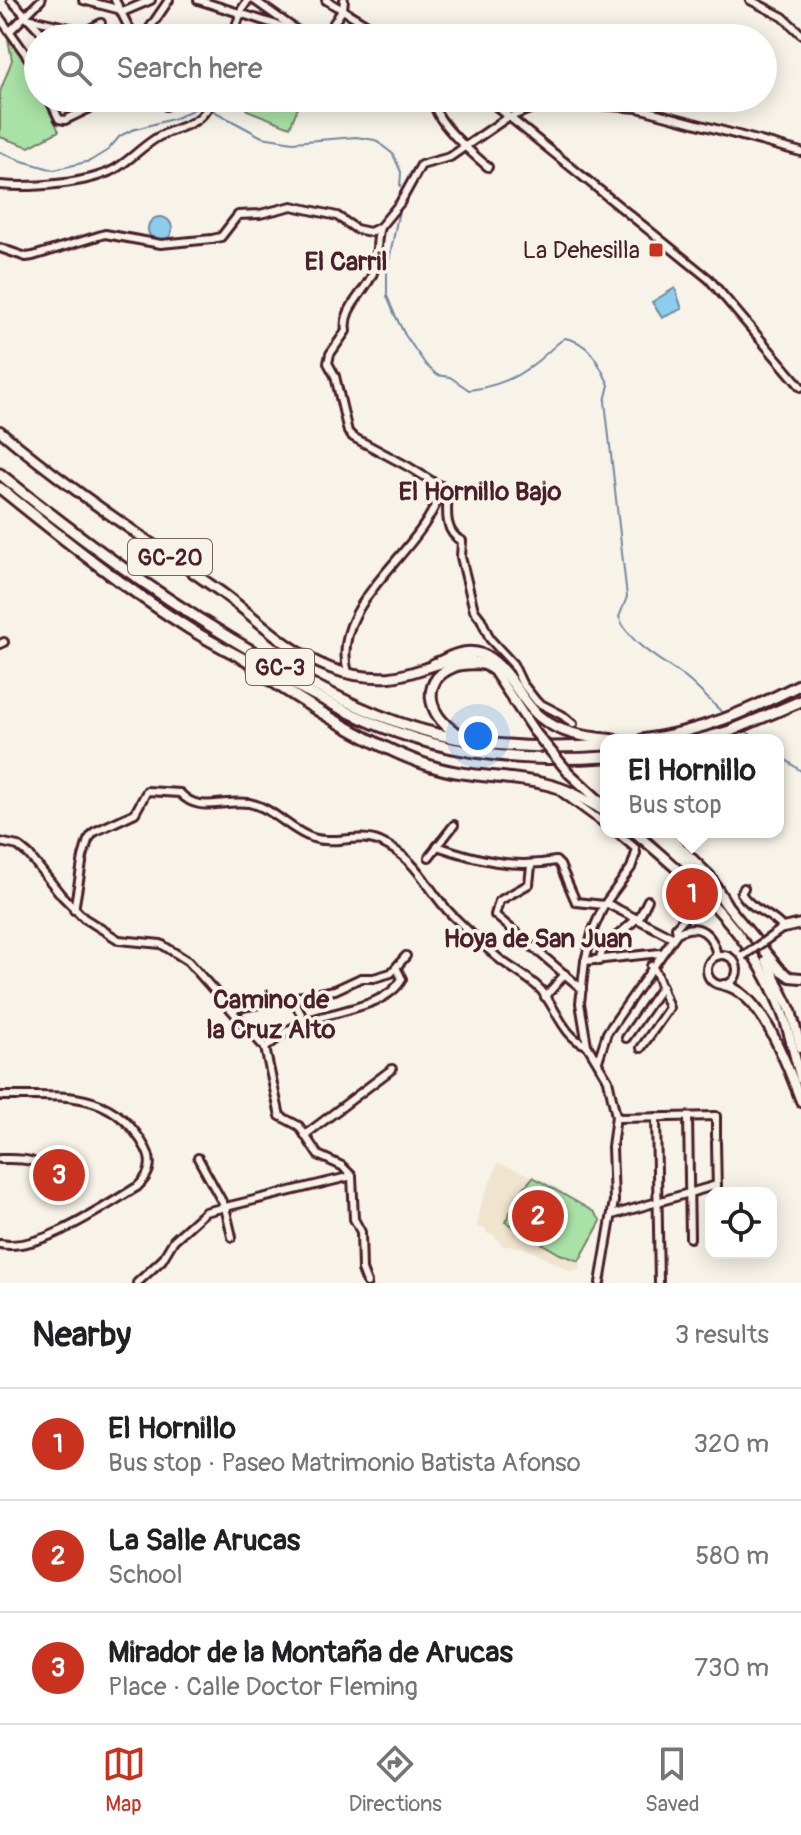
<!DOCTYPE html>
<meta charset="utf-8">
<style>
body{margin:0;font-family:Pangolin,sans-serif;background:#f2f2f2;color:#202124}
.controls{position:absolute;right:24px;bottom:24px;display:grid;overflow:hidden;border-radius:16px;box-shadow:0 4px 20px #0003}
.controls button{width:72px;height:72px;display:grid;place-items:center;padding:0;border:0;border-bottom:2px solid #e0e0e0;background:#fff;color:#202124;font:40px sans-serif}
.you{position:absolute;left:478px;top:736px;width:28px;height:28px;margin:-20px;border:6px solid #fff;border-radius:50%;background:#1a73e8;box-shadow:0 0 0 12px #1a73e833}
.badge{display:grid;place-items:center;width:52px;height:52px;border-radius:50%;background:#c8321e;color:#fff;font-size:26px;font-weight:700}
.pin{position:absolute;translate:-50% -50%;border:4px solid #fff;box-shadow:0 2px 8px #0006}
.popup{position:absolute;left:600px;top:734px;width:184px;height:104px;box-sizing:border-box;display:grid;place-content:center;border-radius:16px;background:#fff;filter:drop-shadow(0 2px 6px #0005);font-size:26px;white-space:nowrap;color:#757577}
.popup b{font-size:30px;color:#202124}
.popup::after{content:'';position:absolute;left:50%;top:100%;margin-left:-16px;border:16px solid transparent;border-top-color:#fff}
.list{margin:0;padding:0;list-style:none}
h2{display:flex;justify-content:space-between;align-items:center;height:104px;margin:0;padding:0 32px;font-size:34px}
h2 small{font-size:26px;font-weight:400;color:#757577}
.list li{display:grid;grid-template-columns:52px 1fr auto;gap:24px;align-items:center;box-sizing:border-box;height:112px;padding:0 32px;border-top:2px solid #e0e0e0}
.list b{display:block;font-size:30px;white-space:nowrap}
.list p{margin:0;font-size:26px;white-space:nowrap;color:#757577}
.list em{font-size:26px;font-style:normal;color:#757577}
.icon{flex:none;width:44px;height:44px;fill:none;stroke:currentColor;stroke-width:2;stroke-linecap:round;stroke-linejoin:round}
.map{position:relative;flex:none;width:801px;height:1283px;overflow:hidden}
.search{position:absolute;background:#fff;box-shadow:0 4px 20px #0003;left:24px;right:24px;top:24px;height:88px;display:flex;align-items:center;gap:20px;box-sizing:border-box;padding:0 28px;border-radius:44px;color:#757577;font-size:30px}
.sheet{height:440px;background:#fff}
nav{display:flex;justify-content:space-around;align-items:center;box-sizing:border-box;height:112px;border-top:2px solid #e0e0e0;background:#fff;font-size:22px;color:#757577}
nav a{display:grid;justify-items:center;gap:4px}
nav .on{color:#c8321e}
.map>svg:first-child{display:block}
.built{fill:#f1e4cf}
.green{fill:#a9e2a6;stroke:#7a8068;stroke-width:2}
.water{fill:#8dcdee;stroke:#7287a0;stroke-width:2}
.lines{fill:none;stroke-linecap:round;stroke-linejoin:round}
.stream{stroke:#7287a0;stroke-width:2}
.minor-casing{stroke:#4a1f2b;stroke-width:12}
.major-casing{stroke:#4a1f2b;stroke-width:14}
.highway-casing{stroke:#4a1f2b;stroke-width:15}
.minor{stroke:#f7f3e8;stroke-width:6}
.major{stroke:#f7f3e8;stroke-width:8}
.highway{stroke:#f7f3e8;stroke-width:9}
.minor-bridge-casing{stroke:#4a1f2b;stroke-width:12;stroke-linecap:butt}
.major-bridge-casing{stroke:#4a1f2b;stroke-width:14;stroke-linecap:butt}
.minor-bridge{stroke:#f7f3e8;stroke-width:6}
.major-bridge{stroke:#f7f3e8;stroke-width:8}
.poi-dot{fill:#c8321e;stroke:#f7f3e8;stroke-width:3}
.labels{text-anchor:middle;stroke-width:7;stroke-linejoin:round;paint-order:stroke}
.shield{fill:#f7f3e8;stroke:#7e5f64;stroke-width:2}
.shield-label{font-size:22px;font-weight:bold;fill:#4a1f2b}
.poi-label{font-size:24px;fill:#4a1f2b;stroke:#f7f3e8;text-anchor:end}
.neighbourhood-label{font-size:26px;font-weight:bold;fill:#4a1f2b;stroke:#f7f3e8}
</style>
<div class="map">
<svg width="801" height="1283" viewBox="0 0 801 1283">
<rect width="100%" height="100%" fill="#f7f3e8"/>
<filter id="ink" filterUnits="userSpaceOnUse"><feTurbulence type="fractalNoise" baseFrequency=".0125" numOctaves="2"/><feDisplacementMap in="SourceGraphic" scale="16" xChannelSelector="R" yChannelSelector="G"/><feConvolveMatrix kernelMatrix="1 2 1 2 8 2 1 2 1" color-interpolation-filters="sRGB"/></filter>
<g filter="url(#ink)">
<!-- built -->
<path class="built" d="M498,1163L532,1176L594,1212L601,1221L580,1261L581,1269L572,1272L523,1247L503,1246L494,1235L486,1233V1229L477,1227L481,1204Z"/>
<!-- green -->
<g class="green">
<path d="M8,39C22,57 38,75 38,98H43L59,131L29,147L0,137V92L12,60Z"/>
<path d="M251,98H299L301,99L290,127L247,110Z"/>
<path d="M533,1177L594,1212L601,1221L579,1261L560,1254L505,1222L515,1203L513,1201Z"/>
</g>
<!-- water -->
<g class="water">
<circle cx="160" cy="229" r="12"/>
<path d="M675,288L682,309L662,318L652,302Z"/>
</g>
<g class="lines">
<!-- stream -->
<g class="stream">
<path d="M210,109L262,137L293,142L356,137L375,140L393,154L401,172L400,187"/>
<path d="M0,152L22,161L54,170L90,161L108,150L120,136L132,130L176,118L202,105L204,106"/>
<path d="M399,210L387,271V296L394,313L405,335L426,365L437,375L450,377L469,390C493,387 517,378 535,363C546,355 554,345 565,338C590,342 599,364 609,385L605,401L627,597L619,617C631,647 663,660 688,680C701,691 713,704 725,715"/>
<path d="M743,729L758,740"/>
<path d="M778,754L801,771"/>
</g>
<!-- minor casing -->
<g class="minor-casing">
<g id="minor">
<path d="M11,0L47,38"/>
<path d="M83,0L125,11L151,0"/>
<path d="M115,0L134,38"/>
<path d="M198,0L299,32"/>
<path d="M254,0L299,32L320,38"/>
<path d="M326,0L389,38"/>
<path d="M750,0L783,17L801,34"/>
<path d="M0,18L30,60L38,76"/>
<path d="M31,19L75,29L79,35"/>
<path d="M10,31L41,0"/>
<path d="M72,38L101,23"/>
<path d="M143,38L169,0"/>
<path d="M232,38L242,9L248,0"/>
<path d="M324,38L343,9L344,0"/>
<path d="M469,38L478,32"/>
<path d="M49,98L59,119L65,120L111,98"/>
<path d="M162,98L166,106"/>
<path d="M409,98L434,103L459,98"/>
<path d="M486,98L709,279L801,387"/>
<path d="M558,98L569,103L638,108L801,152"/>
<path d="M434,103C436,123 473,154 488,167"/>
<path d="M0,185C30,188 88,184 115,169C131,160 144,144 160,136C186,123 200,127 213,98"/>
<path d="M380,227C375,242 379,259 373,273C365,293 342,308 346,331L330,354L328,363L335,376L348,432L353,437L409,467L448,491C447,509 443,532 462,541L461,557L474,610L481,619L490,639L513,664L522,683L537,702L562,715L573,724"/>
<path d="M0,248L26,257L33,256L105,234L161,244L212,239L221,237L238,215L260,214L292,206L337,216L356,229L370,232L380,227L400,203L421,165L450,157L505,119L558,98"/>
<path d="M0,644L4,642"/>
<path d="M348,673C328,600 427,553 442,486"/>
<path d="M561,792L606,825"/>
<path d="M0,842L18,846L29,855L62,896L84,918L119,940L161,944L188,961L265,1048L280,1116L299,1126L318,1155L342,1166L352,1176L354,1219L361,1232L362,1270L367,1283"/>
<path d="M437,846C477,860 513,869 556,861L560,865L576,902L604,905"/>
<path d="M429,857L454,825"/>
<path d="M531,866L529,884L499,901L495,915L582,989"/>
<path d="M744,888L741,893C751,910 771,913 783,928L766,940"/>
<path d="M606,903L672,937"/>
<path d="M74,910L83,857L88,840L94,832L135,813L147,791L180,793C199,814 221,799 249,803C274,808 290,831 313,838C334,845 359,833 380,842C420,860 425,888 452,915C466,929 482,944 497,957C511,969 528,976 541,990C556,1007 564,1039 587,1045"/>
<path d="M677,933C699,921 713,934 717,956"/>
<circle cx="722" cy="970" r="15"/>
<path d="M585,961L660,953"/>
<path d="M599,961L603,948L640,916L648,900"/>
<path d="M292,997L305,1022"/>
<path d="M545,997L565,974"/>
<path d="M232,1009L335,990L361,978H374L391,973L406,956"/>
<path d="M626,1038L662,986"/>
<path d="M265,1048C275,1041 285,1031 296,1026C323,1011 386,1010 402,979L397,969"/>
<path d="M641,1048L669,1008L656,972L651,966"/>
<path d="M598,1061L607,1033L677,933L676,927L688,914"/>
<path d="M0,1096C61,1097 113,1087 146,1149C154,1164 149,1176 137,1187C103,1207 40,1252 0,1244"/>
<path d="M616,1116L620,1118L716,1116V1137"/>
<path d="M656,1117L659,1283"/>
<path d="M688,1117L690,1238"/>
<path d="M305,1135L392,1069"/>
<path d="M716,1142L717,1193"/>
<path d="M198,1158L225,1207L232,1237"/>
<path d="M0,1159C18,1159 43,1156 45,1179"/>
<path d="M612,1215L717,1185"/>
<path d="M137,1283L162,1260L174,1240L205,1212L352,1176"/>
<path d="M600,1283L614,1201L612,1147L616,1116L608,1080L587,1045L580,1003L585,961L593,930L604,905L631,868L636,853L635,848L616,832"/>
</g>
</g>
<!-- major casing -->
<g class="major-casing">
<g id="major">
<path d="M0,431C70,490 146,539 221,592C257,618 288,652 330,668C348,675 370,678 390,677C426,674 460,644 494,671L534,731"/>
<path d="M569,773L606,807"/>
<path d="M634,832C696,883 755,937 783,1015C790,1035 795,1058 801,1079"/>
<path d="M652,832L711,885"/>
<path d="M722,899L780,970L790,977L801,978"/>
<path d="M783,928L801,924"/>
<path d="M766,960L791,1011L801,1048"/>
<path d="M724,985C762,992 788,1068 801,1101"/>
</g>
</g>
<!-- highway casing -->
<g class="highway-casing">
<g id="highway">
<path d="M0,474C92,548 177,610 280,667C330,694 382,721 437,734C493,748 549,749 606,745"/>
<path d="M0,488C62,538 123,587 190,629C221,648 254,664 287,681C333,705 380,730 431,743C488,758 548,761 606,757"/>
<path d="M434,664C443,661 453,654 463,653C502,646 515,697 540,717C562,735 588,737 615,740"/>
<path d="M254,669C304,703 374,748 431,766C468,778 507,775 545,784C568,789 586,800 606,812"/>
<path d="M461,735C431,722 416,682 453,667C463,662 475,664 485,664"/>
<path d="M642,740C700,732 749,711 801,684"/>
<path d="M697,740L730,731L801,701"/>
<path d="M664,832L709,876L726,904"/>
</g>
</g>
<!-- minor -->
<use href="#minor" class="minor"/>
<!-- major -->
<use href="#major" class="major"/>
<!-- highway -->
<use href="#highway" class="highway"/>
<!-- minor-bridge casing -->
<g class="minor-bridge-casing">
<path id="minor-bridge" d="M743,956L766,940"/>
</g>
<!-- major-bridge casing -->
<g class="major-bridge-casing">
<path id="major-bridge" d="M534,731L569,773"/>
</g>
<!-- minor-bridge -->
<use href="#minor-bridge" class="minor-bridge"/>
<!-- major-bridge -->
<use href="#major-bridge" class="major-bridge"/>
</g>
</g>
<!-- markers -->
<rect class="poi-dot" x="648" y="242" width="16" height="16" rx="4"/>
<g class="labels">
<!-- shield labels -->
<g class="shield">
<rect x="128" y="539" width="84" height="36" rx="6"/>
<rect x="246" y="649" width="68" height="36" rx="6"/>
</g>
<g class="shield-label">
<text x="170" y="565">GC-20</text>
<text x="280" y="675">GC-3</text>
</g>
<!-- poi labels -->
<g class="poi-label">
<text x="640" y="258">La Dehesilla</text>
</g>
<!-- neighbourhood labels -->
<g class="neighbourhood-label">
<text x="346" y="270">El Carril</text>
<text x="480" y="500">El Hornillo Bajo</text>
<text x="538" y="947">Hoya de San Juan</text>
<text x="271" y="1008">Camino de<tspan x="271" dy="30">la Cruz Alto</tspan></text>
</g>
</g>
</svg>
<div class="controls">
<button><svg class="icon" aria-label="locate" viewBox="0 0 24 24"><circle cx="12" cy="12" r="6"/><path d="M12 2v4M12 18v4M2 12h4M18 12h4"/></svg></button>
</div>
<div class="you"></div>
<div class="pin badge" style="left:692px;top:894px">1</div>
<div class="popup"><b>El Hornillo</b>Bus stop</div>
<div class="pin badge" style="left:538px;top:1216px">2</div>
<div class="pin badge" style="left:59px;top:1175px">3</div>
<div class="search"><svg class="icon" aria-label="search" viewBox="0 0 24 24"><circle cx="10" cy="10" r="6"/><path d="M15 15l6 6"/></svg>Search here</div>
</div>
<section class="sheet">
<h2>Nearby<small>3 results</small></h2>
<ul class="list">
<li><span class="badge">1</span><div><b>El Hornillo</b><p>Bus stop · Paseo Matrimonio Batista Afonso</p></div><em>320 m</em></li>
<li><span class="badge">2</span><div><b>La Salle Arucas</b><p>School</p></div><em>580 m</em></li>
<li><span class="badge">3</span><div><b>Mirador de la Montaña de Arucas</b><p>Place · Calle Doctor Fleming</p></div><em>730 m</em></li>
</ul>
</section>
<nav>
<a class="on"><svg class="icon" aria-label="map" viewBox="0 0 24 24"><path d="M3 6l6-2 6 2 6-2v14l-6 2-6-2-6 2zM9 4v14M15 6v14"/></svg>Map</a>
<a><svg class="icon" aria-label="directions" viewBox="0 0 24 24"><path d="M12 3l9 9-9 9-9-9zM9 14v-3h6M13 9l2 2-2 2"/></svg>Directions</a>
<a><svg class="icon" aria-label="saved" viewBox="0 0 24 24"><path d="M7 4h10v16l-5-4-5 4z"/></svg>Saved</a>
</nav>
